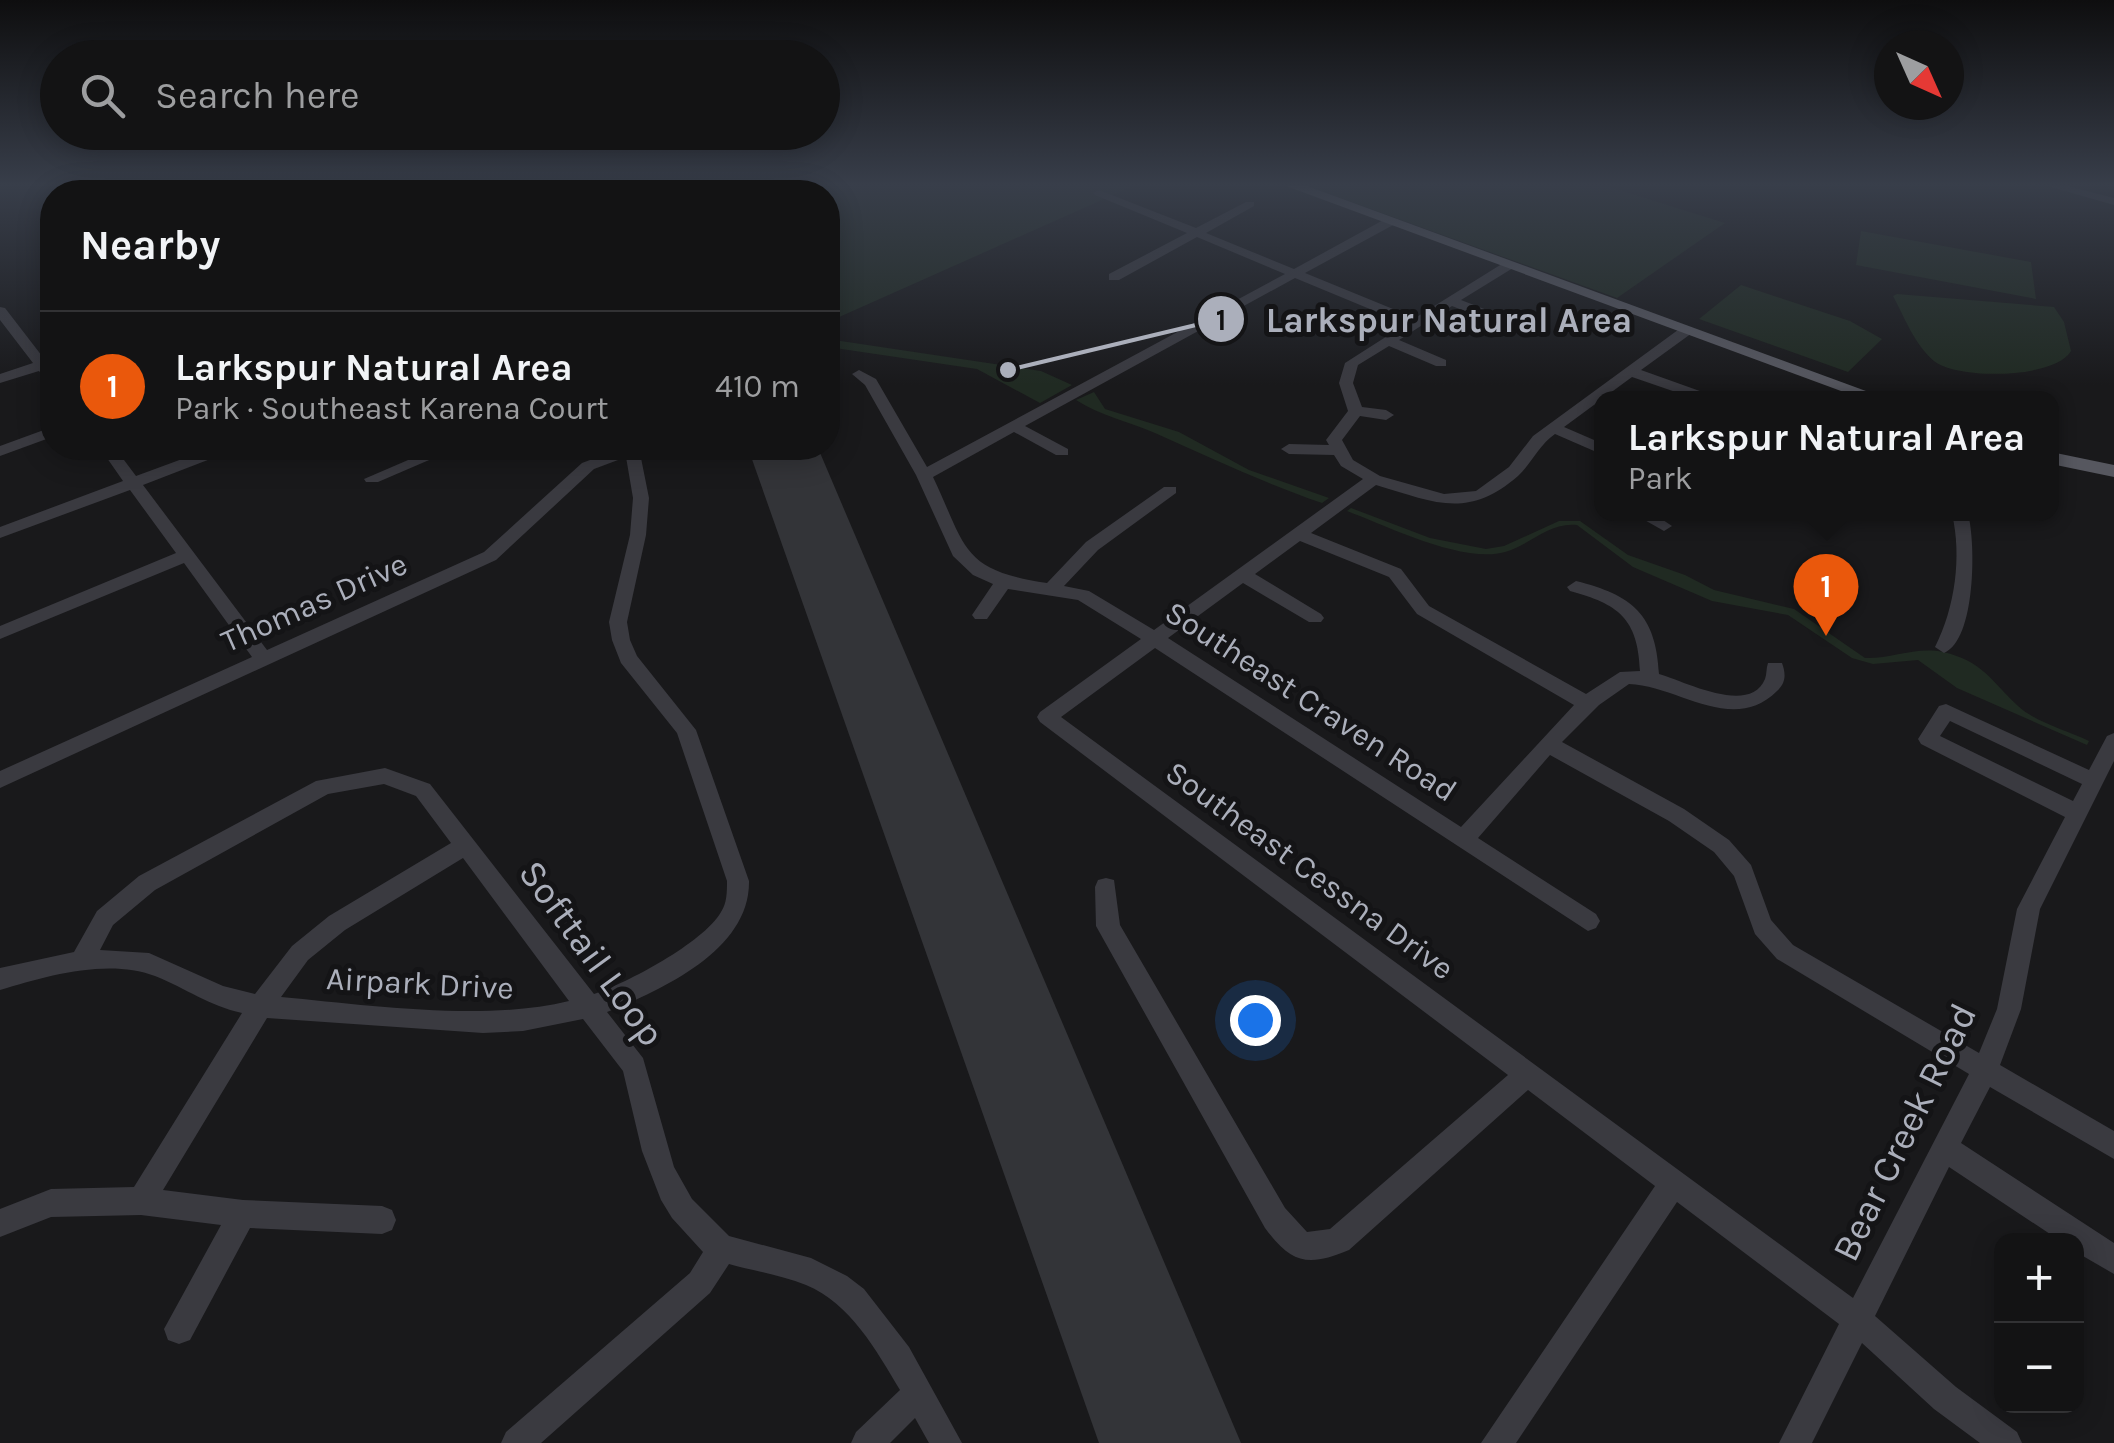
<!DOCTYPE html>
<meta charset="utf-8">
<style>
body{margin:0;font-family:Karla,sans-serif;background:#202022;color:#f1f3f6}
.controls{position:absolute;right:30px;bottom:30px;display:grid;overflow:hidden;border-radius:20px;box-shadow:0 5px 25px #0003}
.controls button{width:90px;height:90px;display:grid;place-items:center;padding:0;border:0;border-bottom:2px solid #323234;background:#131314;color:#f1f3f6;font:50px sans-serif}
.compass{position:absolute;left:1874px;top:30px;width:90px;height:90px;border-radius:50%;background:#131314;box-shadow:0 5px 25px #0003;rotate:135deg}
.you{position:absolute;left:1255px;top:1020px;width:35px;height:35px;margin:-25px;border:8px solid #fff;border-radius:50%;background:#1a73e8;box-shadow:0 0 0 15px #1a73e833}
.badge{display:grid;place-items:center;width:65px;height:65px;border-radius:50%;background:#ea580c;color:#fff;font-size:32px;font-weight:700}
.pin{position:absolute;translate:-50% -82px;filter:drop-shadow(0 2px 5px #0008)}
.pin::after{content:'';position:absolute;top:52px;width:35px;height:30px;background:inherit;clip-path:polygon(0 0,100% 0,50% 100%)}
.popup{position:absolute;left:1594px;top:391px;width:465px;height:130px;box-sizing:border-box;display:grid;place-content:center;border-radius:20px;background:#131314;filter:drop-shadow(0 2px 8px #0005);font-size:32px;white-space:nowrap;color:#9d9ea0}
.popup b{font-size:38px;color:#f1f3f6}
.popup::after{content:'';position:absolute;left:50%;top:100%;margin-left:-20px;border:20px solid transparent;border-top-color:#131314}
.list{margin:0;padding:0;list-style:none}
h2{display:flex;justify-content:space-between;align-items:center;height:130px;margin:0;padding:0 40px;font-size:42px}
h2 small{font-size:32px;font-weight:400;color:#9d9ea0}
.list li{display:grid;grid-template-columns:65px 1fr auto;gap:30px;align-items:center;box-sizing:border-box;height:150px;padding:0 40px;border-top:2px solid #323234}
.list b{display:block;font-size:38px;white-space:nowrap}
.list p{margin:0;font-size:32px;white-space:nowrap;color:#9d9ea0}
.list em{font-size:32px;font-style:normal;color:#9d9ea0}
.icon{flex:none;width:55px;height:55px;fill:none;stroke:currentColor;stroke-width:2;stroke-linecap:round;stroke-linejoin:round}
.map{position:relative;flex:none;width:2114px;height:1443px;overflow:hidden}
.search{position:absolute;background:#131314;box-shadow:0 5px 25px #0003;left:40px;top:40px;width:800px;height:110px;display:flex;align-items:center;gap:25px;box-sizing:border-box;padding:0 35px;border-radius:55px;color:#9d9ea0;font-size:38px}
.panel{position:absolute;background:#131314;box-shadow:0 5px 25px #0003;left:40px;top:180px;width:800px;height:280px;border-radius:40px}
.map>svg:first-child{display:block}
.green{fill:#202a22}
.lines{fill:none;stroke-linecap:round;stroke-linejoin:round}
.runway{fill:#333438;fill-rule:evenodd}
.minor{fill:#3a3a40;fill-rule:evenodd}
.major{fill:#56575f;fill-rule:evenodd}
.labels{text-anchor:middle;stroke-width:10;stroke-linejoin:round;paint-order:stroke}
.street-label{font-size:32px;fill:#abafbb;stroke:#141416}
.near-street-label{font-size:38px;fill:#abafbb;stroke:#141416}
.leader{fill:none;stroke:#abafbb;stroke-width:4}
.callout-dot{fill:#abafbb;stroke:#141416;stroke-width:4}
.mark-label{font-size:30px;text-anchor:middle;font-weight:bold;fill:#111}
.callout-label{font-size:35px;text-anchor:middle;font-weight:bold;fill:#abafbb;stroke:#141416;stroke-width:10;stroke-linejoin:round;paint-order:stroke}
</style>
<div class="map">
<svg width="2114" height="1443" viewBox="0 0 2114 1443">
<rect width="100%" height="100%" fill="#19191b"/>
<!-- green -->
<g class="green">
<path d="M637,183H1140L828,322V192L610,191Z"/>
<path d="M1299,183H1597L1725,223L1617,298Z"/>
<path d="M1861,231L2031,262L2036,299L1856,265Z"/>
<path d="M1741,285L1850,321L1882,339L1848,372L1699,319Z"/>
<path d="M1897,294L2054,307L2064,322L2071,351C2055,379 1957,380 1934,361C1914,344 1905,318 1893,296Z"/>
<path d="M828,335L834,340L1041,371L1072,385L1040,403L977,369L828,347Z"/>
<path d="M1094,392L1105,409L1179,432L1249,470L1329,498L1322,503C1264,483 1211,458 1155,433C1127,421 1101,416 1076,400Z"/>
<path d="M1351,508L1430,538L1486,549L1504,546L1559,521H1580L1628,555L1685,575L1714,590L1794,609L1865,658C1891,659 1916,646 1943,652C1983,661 1991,681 2018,706C2035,722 2068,731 2089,741L2087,745L1957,688L1918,660L1873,664L1852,658L1788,615L1712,601L1633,567L1577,525C1549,522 1530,545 1505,552C1463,564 1387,526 1347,511Z"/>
</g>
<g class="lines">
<!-- runway -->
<path class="runway" d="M748,448H818L1241,1443H1099Z"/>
<!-- minor -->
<g class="minor">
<path d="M91,183H114L147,192H126Z"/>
<path d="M304,183H330L290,192H267Z"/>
<path d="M460,183H472V192H462Z"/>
<path d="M605,183H628L593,192H572Z"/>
<path d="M2037,183H2056L2114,198V205Z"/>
<path d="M1099,190L1196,228L1246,202H1254V206L1206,233L1294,269L1387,218H1395V224L1305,273L1415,318L1505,262H1513V268L1461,300L1510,319V325H1500L1452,306L1399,340L1446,360V366H1436L1389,346L1358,365L1353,383L1362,407L1386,410L1394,415L1386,420L1360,416L1342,440L1353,460L1380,476L1444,494L1476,491L1509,467L1533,436L1682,327H1692V333L1641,370L1711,395L1713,398H1693L1632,377L1564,427L1601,443V454L1555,434C1539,445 1532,463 1518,476C1467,520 1434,502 1376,485L1311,533L1401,569L1429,606L1586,694L1620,672L1640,671C1638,618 1618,604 1570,591L1567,587L1576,581C1632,595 1656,614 1659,674C1684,681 1750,716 1765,679C1767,674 1766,668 1768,663H1782C1786,674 1786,683 1777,691C1733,735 1679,686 1629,684L1599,705L1562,742L1684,809L1729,840L1751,865L1771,920L1793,945L1979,1053L1997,1009L2017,909L2065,817L1921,744L1918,739L1939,706L1946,704L2089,770L2107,736L2114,733V761L2040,909L2021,1009L2000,1065L2114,1131V1159L1990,1087L1961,1143L2114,1243V1274L2076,1252V1240H2059L1949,1167L1875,1316L1956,1387L2017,1432L2022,1443H1980L1934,1409L1862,1343L1812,1443H1779L1839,1324L1677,1202L1516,1443H1481L1655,1186L1528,1090L1349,1250C1308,1267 1292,1264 1265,1228L1096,926L1095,887L1098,880L1106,878L1114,880L1120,925L1285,1208L1307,1232L1330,1229L1508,1075L1040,722L1037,717L1040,712L1141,639L1078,600L1008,589L987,619H975L972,615L993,584L973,575L953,556L916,475L865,385L852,374L859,370L876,379L927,467L1285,274L1197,237L1119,280H1109V274L1187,233L1095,195L1093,193ZM1295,278L1406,324L1345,363L1339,383L1348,411L1326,440L1329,445L1289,444L1281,449L1289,454L1334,455L1341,466L1363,479L1154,630L1089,591L1064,586L1098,550L1176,493V487H1164L1086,542L1047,583C961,570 967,549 933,477L1014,432L1056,455H1068V449L1025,426ZM1300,541L1389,577L1417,614L1574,705L1461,827L1168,638L1243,583L1309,622H1321L1324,618L1321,614L1255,574ZM1155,648L1588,931L1596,928L1600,921L1596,914L1478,838L1550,755L1669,821L1714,852L1734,876L1755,934L1777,959L1969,1074L1853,1298L1061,717ZM1950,721L2082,784L2073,801L1940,736Z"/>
<path d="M0,307L5,308L52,369V382L47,381L39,371L0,383V374L33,363L0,320Z"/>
<path d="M52,427V437L0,456V446Z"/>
<path d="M100,448H115L136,476L212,448H232L231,451L143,485L267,650L484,552L582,463L622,448H639L649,498L646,535L627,622L630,640L637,656L696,730L749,881C750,950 663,989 607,1012L643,1058L674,1167L692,1199L729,1236L811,1258L847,1276L864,1289L909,1347L962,1443H929L915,1418L890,1443H851L856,1432L900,1390C876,1350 851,1304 806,1285C781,1275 754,1271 729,1264L710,1293L541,1443H501L506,1432L690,1273L703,1252L672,1218L661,1200L642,1151L623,1071L583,1019L523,1031L483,1033L267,1018L163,1190L243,1200L382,1206L392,1210L396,1220L392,1230L382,1234L250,1228L190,1340L179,1344L168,1340L164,1329L221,1225L141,1215L51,1217L0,1237V1209L51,1189L134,1187L242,1013C210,1006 185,988 155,976C108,958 46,976 0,990V968L74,952L97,911L139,876L316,781L385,768L430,784L594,994C627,983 703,943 721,912C727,903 727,892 727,881L677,733L621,663L612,640L609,622L630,535L633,498L626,457L594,469L496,560L0,788V771L252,657L184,563L0,639V626L176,553L130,490L0,538V527L123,481ZM384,784L416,796L451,843L329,916L292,946L255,994L223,986L149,953L100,950L113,925L155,890L328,794ZM463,858L569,1001C484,1022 369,1005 281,997L308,960L345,930Z"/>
<path d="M436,448H457L378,482H366L364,479Z"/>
<path d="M1634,514H1654L1672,526L1664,531Z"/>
<path d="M1952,514H1968C1976,543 1976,640 1944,653L1935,647C1955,608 1962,556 1952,514Z"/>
</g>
<!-- major -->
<g class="major">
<path d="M1278,183H1299L1885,398H1860Z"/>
<path d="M2051,452L2114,465V477L2051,464Z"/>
</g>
</g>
<!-- sky -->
<linearGradient id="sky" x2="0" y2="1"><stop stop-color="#0e0e0f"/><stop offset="0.48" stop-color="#383e4a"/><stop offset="1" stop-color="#383e4a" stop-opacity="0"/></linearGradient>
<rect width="2114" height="385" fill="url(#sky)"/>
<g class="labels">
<!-- street labels -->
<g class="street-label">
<text transform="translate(314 602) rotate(-24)" y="11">Thomas Drive</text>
<text transform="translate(1311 701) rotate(33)" y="11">Southeast Craven Road</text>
<text transform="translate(1310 870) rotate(36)" y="11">Southeast Cessna Drive</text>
<text transform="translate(420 983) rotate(3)" y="11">Airpark Drive</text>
</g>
<!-- near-street labels -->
<g class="near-street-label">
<text transform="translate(592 953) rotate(54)" y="13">Softtail Loop</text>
<text transform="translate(1904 1132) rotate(-64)" y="13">Bear Creek Road</text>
</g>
</g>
<!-- callouts -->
<path class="leader" d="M1008 370L1221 319"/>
<g class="callout-dot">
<circle cx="1008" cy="370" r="10"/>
<circle cx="1221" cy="319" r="25"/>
</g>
<g class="mark-label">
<text x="1221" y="330">1</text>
</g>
<g class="callout-label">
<text x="1449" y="332">Larkspur Natural Area</text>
</g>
</svg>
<div class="controls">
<button>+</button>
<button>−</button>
</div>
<svg class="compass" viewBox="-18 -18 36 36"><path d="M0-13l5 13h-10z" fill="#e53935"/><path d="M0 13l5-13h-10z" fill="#9d9ea0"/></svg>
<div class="you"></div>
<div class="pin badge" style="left:1826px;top:636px">1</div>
<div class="popup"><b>Larkspur Natural Area</b>Park</div>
<div class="search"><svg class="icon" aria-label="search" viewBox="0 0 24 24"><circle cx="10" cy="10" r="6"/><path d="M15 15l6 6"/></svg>Search here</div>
<section class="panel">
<h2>Nearby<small></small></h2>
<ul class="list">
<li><span class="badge">1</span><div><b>Larkspur Natural Area</b><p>Park · Southeast Karena Court</p></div><em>410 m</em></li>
</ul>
</section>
</div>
